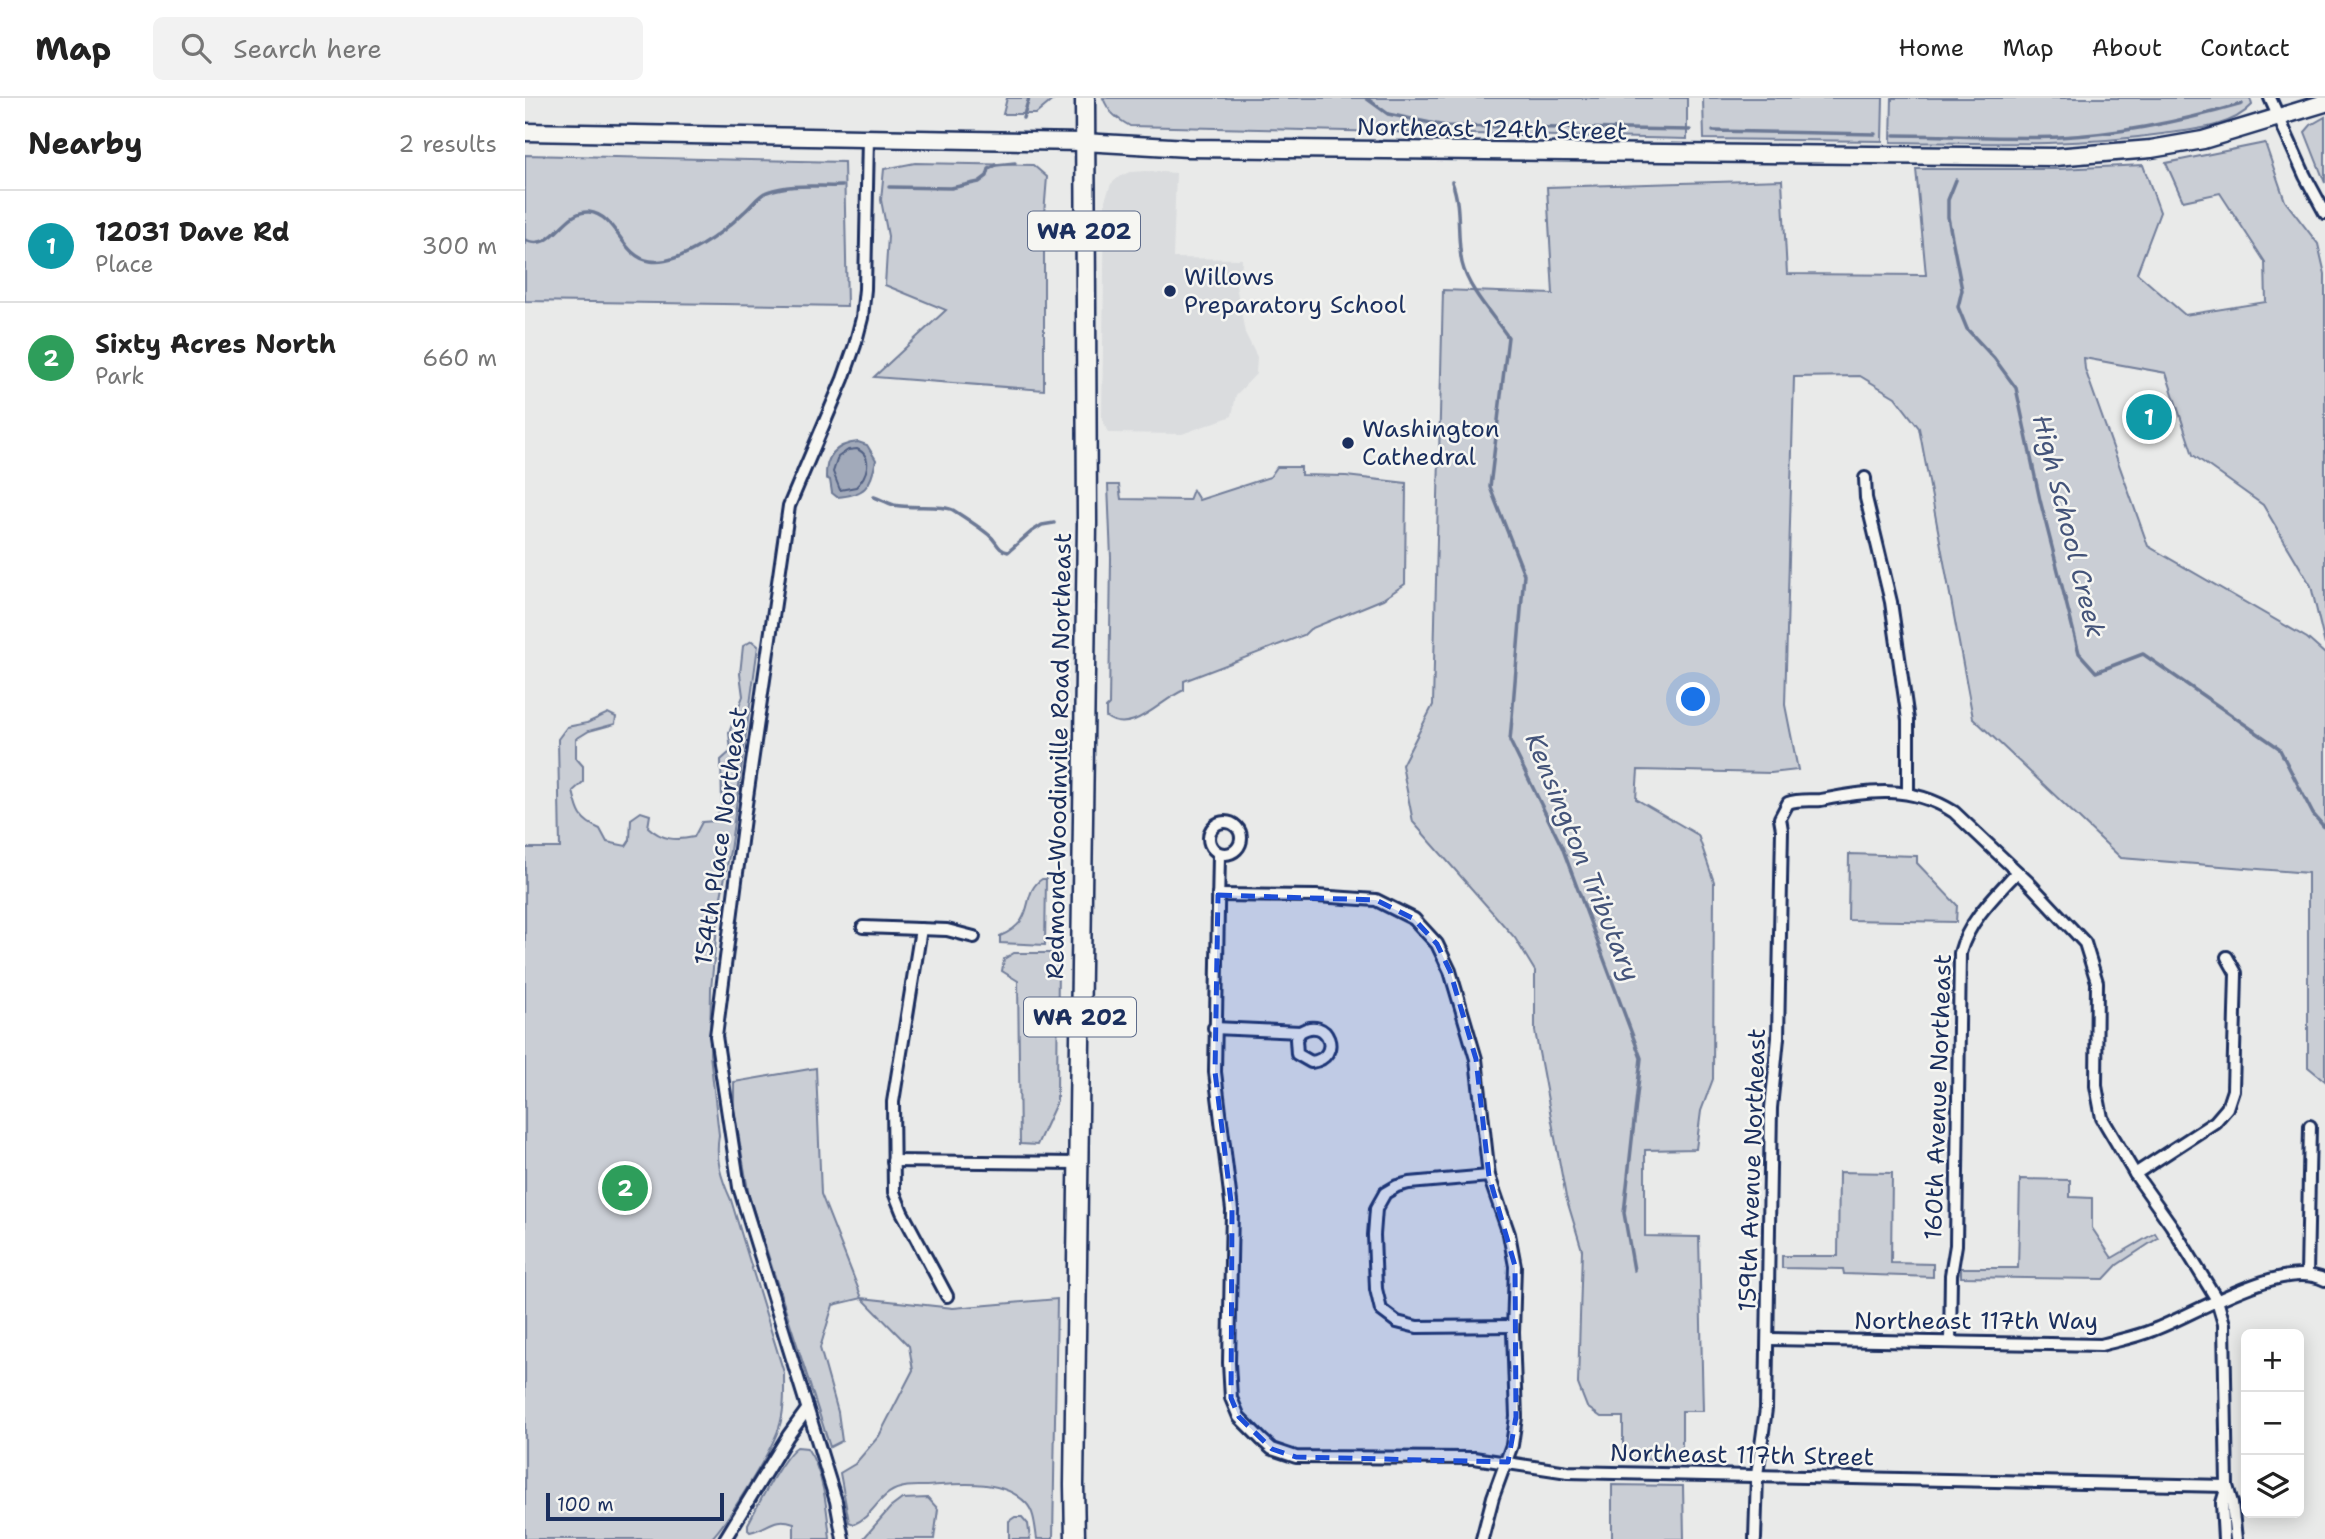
<!DOCTYPE html>
<meta charset="utf-8">
<style>
body{margin:0;font-family:"Shantell Sans",sans-serif;background:#f2f2f2;color:#222}
.controls{position:absolute;right:21px;bottom:21px;display:grid;overflow:hidden;border-radius:10px;box-shadow:0 4px 18px #0003}
.controls button{width:63px;height:63px;display:grid;place-items:center;padding:0;border:0;border-bottom:2px solid #e0e0e0;background:#fff;color:#222;font:35px sans-serif}
.scale{position:absolute;left:21px;bottom:18px;width:178px;box-sizing:border-box;padding-left:7px;border:4px solid #1b2f5e;border-top:0;font-size:19px;line-height:24px;white-space:nowrap;color:#1b2f5e;-webkit-text-stroke:5px #f6f6f2;paint-order:stroke}
.you{position:absolute;left:1169px;top:602px;width:24px;height:24px;margin:-18px;border:5px solid #fff;border-radius:50%;background:#1a73e8;box-shadow:0 0 0 10px #1a73e833}
.badge{display:grid;place-items:center;width:46px;height:46px;border-radius:50%;background:#1b2f5e;color:#fff;font-size:23px;font-weight:700}
.pin{position:absolute;translate:-50% -50%;border:4px solid #fff;box-shadow:0 2px 7px #0006}
.list{margin:0;padding:0;list-style:none}
h2{display:flex;justify-content:space-between;align-items:center;height:91px;margin:0;padding:0 28px;font-size:30px}
h2 small{font-size:23px;font-weight:400;color:#767676}
.list li{display:grid;grid-template-columns:46px 1fr auto;gap:21px;align-items:center;box-sizing:border-box;height:112px;padding:0 28px;border-top:2px solid #e0e0e0}
.list b{display:block;font-size:26px;white-space:nowrap}
.list p{margin:0;font-size:23px;white-space:nowrap;color:#767676}
.list em{font-size:23px;font-style:normal;color:#767676}
.icon{flex:none;width:38px;height:38px;fill:none;stroke:currentColor;stroke-width:2;stroke-linecap:round;stroke-linejoin:round}
.map{position:relative;flex:none;width:1800px;height:1441px;overflow:hidden}
header{display:flex;align-items:center;gap:42px;box-sizing:border-box;height:98px;padding:0 35px;background:#fff;border-bottom:2px solid #e0e0e0}
header strong{font-size:33px}
nav{display:flex;gap:38px;margin-inline-start:auto;font-size:24px}
.search{width:490px;height:63px;background:#f2f2f2;display:flex;align-items:center;gap:18px;box-sizing:border-box;padding:0 24px;border-radius:10px;color:#767676;font-size:26px}
main{display:flex}
aside{flex:1;background:#fff}
.map>svg:first-child{display:block}
.built{fill:#dadcde}
.green{fill:#caced5;stroke:#727e9a;stroke-width:2}
.water{fill:#a2aaba;stroke:#6c7995;stroke-width:2}
.lines{fill:none;stroke-linecap:round;stroke-linejoin:round}
.shore{stroke:#516083;stroke-width:2}
.stream{stroke:#6c7995;stroke-width:3.5}
.street-casing{stroke:#1b2f5e;stroke-width:16}
.secondary-casing{stroke:#1b2f5e;stroke-width:21}
.primary-casing{stroke:#1b2f5e;stroke-width:23}
.street{stroke:#f6f6f2;stroke-width:10}
.secondary{stroke:#f6f6f2;stroke-width:16}
.primary{stroke:#f6f6f2;stroke-width:18}
.marked{fill:#1d4ed8;fill-opacity:0.2;stroke:#1d4ed8;stroke-width:5;stroke-dasharray:14 9;stroke-linejoin:round}
.poi-dot{fill:#1b2f5e;stroke:#f6f6f2;stroke-width:2.5}
.labels{text-anchor:middle;stroke-width:5;stroke-linejoin:round;paint-order:stroke}
.shield{fill:#f6f6f2;stroke:#5d6b8a;stroke-width:2}
.shield-label{font-size:23px;font-weight:bold;fill:#1b2f5e}
.street-label{font-size:24px;fill:#1b2f5e;stroke:#f6f6f2}
.poi-label{font-size:24px;fill:#1b2f5e;stroke:#f6f6f2;text-anchor:start}
.water-label{font-size:26px;font-style:italic;fill:#44547a;stroke:#f6f6f2}
</style>
<header>
<strong>Map</strong>
<div class="search"><svg class="icon" aria-label="search" viewBox="0 0 24 24"><circle cx="10" cy="10" r="6"/><path d="M15 15l6 6"/></svg>Search here</div>
<nav><a>Home</a><a>Map</a><a>About</a><a>Contact</a></nav>
</header>
<main>
<aside>
<h2>Nearby<small>2 results</small></h2>
<ul class="list">
<li><span class="badge" style="background:#0f9aa8">1</span><div><b>12031 Dave Rd</b><p>Place</p></div><em>300 m</em></li>
<li><span class="badge" style="background:#2e9e5b">2</span><div><b>Sixty Acres North</b><p>Park</p></div><em>660 m</em></li>
</ul>
</aside>
<div class="map">
<svg width="1800" height="1441" viewBox="0 0 1800 1441">
<rect width="100%" height="100%" fill="#e9eae9"/>
<filter id="ink" filterUnits="userSpaceOnUse"><feTurbulence type="fractalNoise" baseFrequency=".0143" numOctaves="2"/><feDisplacementMap in="SourceGraphic" scale="14" xChannelSelector="R" yChannelSelector="G"/><feConvolveMatrix kernelMatrix="1 2 1 2 8 2 1 2 1" color-interpolation-filters="sRGB"/></filter>
<g filter="url(#ink)">
<!-- built -->
<path class="built" d="M620,73L651,75L648,160L717,161L716,178L710,182L720,235L732,259L731,276L711,297L707,318L657,336L583,335L577,321L580,102L586,86L595,78L605,74Z"/>
<!-- green -->
<g class="green">
<path d="M482,0H530L511,16H478Z"/>
<path d="M578,0H1162V41L605,28C591,20 584,15 578,0Z"/>
<path d="M1178,0H1358L1357,43L1179,41Z"/>
<path d="M1367,0H1725L1727,7C1706,30 1666,32 1637,36C1547,49 1457,45 1366,44Z"/>
<path d="M1800,19V85L1780,34L1786,27Z"/>
<path d="M1740,45L1760,103L1793,146L1800,176V547L1786,488L1738,407L1668,357L1641,275L1559,260L1560,271L1623,448L1782,540L1800,556V983L1783,969V775L1596,760L1448,620L1394,330L1370,299L1335,278L1269,279L1260,607L1273,672L1246,675L1113,672L1111,701L1173,737L1189,784L1188,981L1176,1013L1171,1051L1120,1052V1138L1174,1139L1178,1313H1157V1362L1098,1361V1319H1076L1062,1309L1053,1286L1057,1152L1041,1099L1010,933V873L990,840L888,724L877,667L908,607L918,192L1028,196L1022,89L1257,82L1262,176L1401,177L1391,71H1534L1618,67L1635,114L1612,175L1660,217L1741,204L1740,164L1695,95L1658,103L1641,65Z"/>
<path d="M0,57L319,64L322,208L0,203Z"/>
<path d="M390,65L508,67L522,79L519,116V292L349,279L421,212L360,187L363,138L356,102L359,71Z"/>
<path d="M752,369H776V377L821,378L881,385L880,486L858,501L785,531L779,537L659,583V592C635,602 607,638 581,619V610L584,607L586,460L583,387H594L596,401L664,402L668,392L674,402L745,379Z"/>
<path d="M227,543L233,548L205,753L194,809L186,891L185,956L194,1037C190,1062 196,1080 206,1102L259,1275C259,1293 260,1312 254,1330C245,1355 204,1422 186,1441H0V750H35L33,641L42,629L62,625L83,615L91,619L90,626L64,633L51,641V660L58,668V684L48,693C53,714 54,722 75,731L82,744L101,748L105,742L106,721L116,714L125,717L123,729C137,742 151,743 169,739L177,724L190,723L197,706L196,662L206,653L204,635L218,598L215,576L218,548Z"/>
<path d="M1324,756L1392,758V765L1432,807L1431,824L1323,822Z"/>
<path d="M517,781H521L520,847L475,845V838C514,822 494,796 517,781Z"/>
<path d="M489,855H533L532,1003L512,1047L495,1046L493,883L477,873L479,861Z"/>
<path d="M291,970L296,1096L337,1200L428,1210L532,1201L528,1441H512C510,1430 510,1414 501,1405C477,1380 433,1386 402,1388C393,1388 383,1387 375,1390C354,1395 348,1419 329,1426L324,1424L315,1375L330,1366L354,1338L388,1272L384,1248L337,1200L308,1207L295,1250L313,1314L317,1343L305,1349L224,1098L209,1012V984Z"/>
<path d="M1314,1074L1367,1075L1366,1165L1408,1166V1179L1319,1176L1318,1171L1257,1170V1158H1313Z"/>
<path d="M1495,1081L1545,1082V1099L1567,1100V1130L1587,1160L1630,1135L1633,1140L1592,1167L1579,1181L1436,1179V1170H1493Z"/>
<path d="M272,1349L282,1350C299,1374 302,1412 305,1441H269V1425C247,1418 245,1430 225,1434L223,1432V1426C232,1409 258,1357 272,1349Z"/>
<path d="M1087,1387L1158,1388L1159,1441H1087Z"/>
<path d="M403,1400L413,1411L409,1441H338L365,1410L377,1401Z"/>
<path d="M490,1419H497L503,1426L505,1441H484V1423Z"/>
</g>
<!-- water -->
<path class="water" d="M333,344L342,347L351,362C346,389 340,397 312,399L307,395L305,382L301,380C300,357 312,346 333,344Z"/>
<g class="lines">
<!-- shore -->
<path class="shore" d="M332,351C349,359 342,378 331,389L315,392L308,374L313,359L323,352Z"/>
<!-- stream -->
<g class="stream">
<path d="M841,0L863,16L920,28L1165,32"/>
<path d="M498,20L504,0"/>
<path d="M1188,33L1350,36"/>
<path d="M1369,37C1424,37 1479,41 1534,39C1596,36 1658,23 1717,6"/>
<path d="M1431,82L1423,102V119L1437,192L1433,209L1442,231L1469,260L1491,290L1515,402L1554,555L1571,574L1618,556L1754,650L1788,716L1800,730"/>
<path d="M927,84C937,110 931,137 937,165C943,191 967,216 983,239L965,389L999,476L985,643L1037,749L1116,960L1099,1115L1109,1172"/>
<path d="M364,89L426,90L454,84L462,78L464,71L471,67L490,65"/>
<path d="M0,142C30,155 37,112 64,114C92,117 96,159 125,163C154,168 199,134 218,115C226,109 233,97 242,94C267,85 291,89 317,88"/>
<path d="M349,399C355,401 362,405 369,407C385,411 416,406 428,412C439,419 453,428 464,437C472,443 472,452 483,454L506,434L517,427L529,425"/>
</g>
<!-- street casing -->
<g class="street-casing">
<g id="street">
<path d="M1745,0L1780,78L1800,115"/>
<path d="M1340,380L1341,400L1366,504L1383,622V695"/>
<circle cx="700" cy="740" r="16"/>
<path d="M694,756L690,974L707,1112L704,1265L706,1300L714,1319L737,1342L747,1351L771,1359L949,1360L1043,1374L1702,1388"/>
<path d="M693,797L791,798L851,802L889,821L912,846L925,873L951,961L964,1078L984,1136L990,1168L988,1234L991,1319L987,1347L968,1399L957,1441"/>
<path d="M338,829L422,832L449,839"/>
<path d="M396,831L368,1004L369,1094L377,1114L422,1198"/>
<path d="M689,930L775,934C803,916 819,960 786,964L772,956L771,941L775,934"/>
<path d="M368,1063L553,1065"/>
<path d="M1610,1076L1690,1024L1702,1010L1708,992L1711,875L1702,859"/>
<path d="M964,1078L884,1085L872,1088L860,1095L851,1111L849,1137L851,1191L856,1212L872,1224L892,1229L988,1228"/>
<path d="M1782,1176L1785,1028"/>
<path d="M1243,1241L1576,1247C1594,1242 1611,1239 1628,1232C1671,1216 1757,1160 1800,1182"/>
<path d="M1425,1244L1426,1177L1431,1147L1435,855C1444,822 1470,798 1492,774"/>
<path d="M1702,1388L1707,1405L1711,1441"/>
<path d="M200,1441L263,1338L281,1313"/>
<path d="M318,1441L311,1403L214,1089L191,938L219,720L264,408L318,281L330,247L337,220L340,191L343,39"/>
<path d="M1230,1441L1232,1377L1241,1311L1246,1010L1253,940L1257,732L1255,720L1263,705C1273,701 1285,703 1296,702C1344,693 1385,686 1429,714L1503,784L1560,845L1572,884L1571,988L1577,1020L1610,1076L1646,1127L1692,1202L1699,1226L1702,1388L1697,1405L1699,1441"/>
</g>
</g>
<!-- secondary casing -->
<g class="secondary-casing">
<path id="secondary" d="M0,34L558,44L663,50L1530,59L1626,51L1678,42L1800,5"/>
</g>
<!-- primary casing -->
<g class="primary-casing">
<path id="primary" d="M550,1441L549,1387L562,425L560,0"/>
</g>
<!-- street -->
<use href="#street" class="street"/>
<!-- secondary -->
<use href="#secondary" class="secondary"/>
<!-- primary -->
<use href="#primary" class="primary"/>
</g>
</g>
<!-- marked area -->
<path class="marked" d="M693,797L851,802L889,821L912,846L925,873L951,961L964,1078L990,1168L991,1319L983,1364L771,1359L747,1351L714,1319L706,1300L707,1112L690,974Z"/>
<!-- markers -->
<g class="poi-dot">
<circle cx="645" cy="193" r="7"/>
<circle cx="823" cy="345" r="7"/>
</g>
<g class="labels">
<!-- shield labels -->
<g class="shield">
<rect x="503" y="113.5" width="112" height="39" rx="5"/>
<rect x="499" y="899.5" width="112" height="39" rx="5"/>
</g>
<g class="shield-label">
<text x="559" y="141">WA 202</text>
<text x="555" y="927">WA 202</text>
</g>
<!-- street labels -->
<g class="street-label">
<text transform="translate(967 31) rotate(1)" y="8">Northeast 124th Street</text>
<text transform="translate(534 658) rotate(-89)" y="8">Redmond-Woodinville Road Northeast</text>
<text transform="translate(196 738) rotate(-82)" y="8">154th Place Northeast</text>
<text transform="translate(1413 999) rotate(-88)" y="8">160th Avenue Northeast</text>
<text transform="translate(1227 1072) rotate(-88)" y="8">159th Avenue Northeast</text>
<text x="1451" y="1231">Northeast 117th Way</text>
<text transform="translate(1217 1357) rotate(1)" y="8">Northeast 117th Street</text>
</g>
<!-- poi labels -->
<g class="poi-label">
<text x="659" y="187">Willows<tspan x="659" dy="28">Preparatory School</tspan></text>
<text x="837" y="339">Washington<tspan x="837" dy="28">Cathedral</tspan></text>
</g>
<!-- water labels -->
<g class="water-label">
<text transform="translate(1544 428) rotate(76)" y="9">High School Creek</text>
<text transform="translate(1058 759) rotate(68)" y="9">Kensington Tributary</text>
</g>
</g>
</svg>
<div class="controls">
<button>+</button>
<button>−</button>
<button><svg class="icon" aria-label="layers" viewBox="0 0 24 24"><path d="M12 4l9 5-9 5-9-5zM3 14l9 5 9-5"/></svg></button>
</div>
<div class="scale">100 m</div>
<div class="you"></div>
<div class="pin badge" style="left:1624px;top:319px;background:#0f9aa8">1</div>
<div class="pin badge" style="left:100px;top:1090px;background:#2e9e5b">2</div>
</div>
</main>
